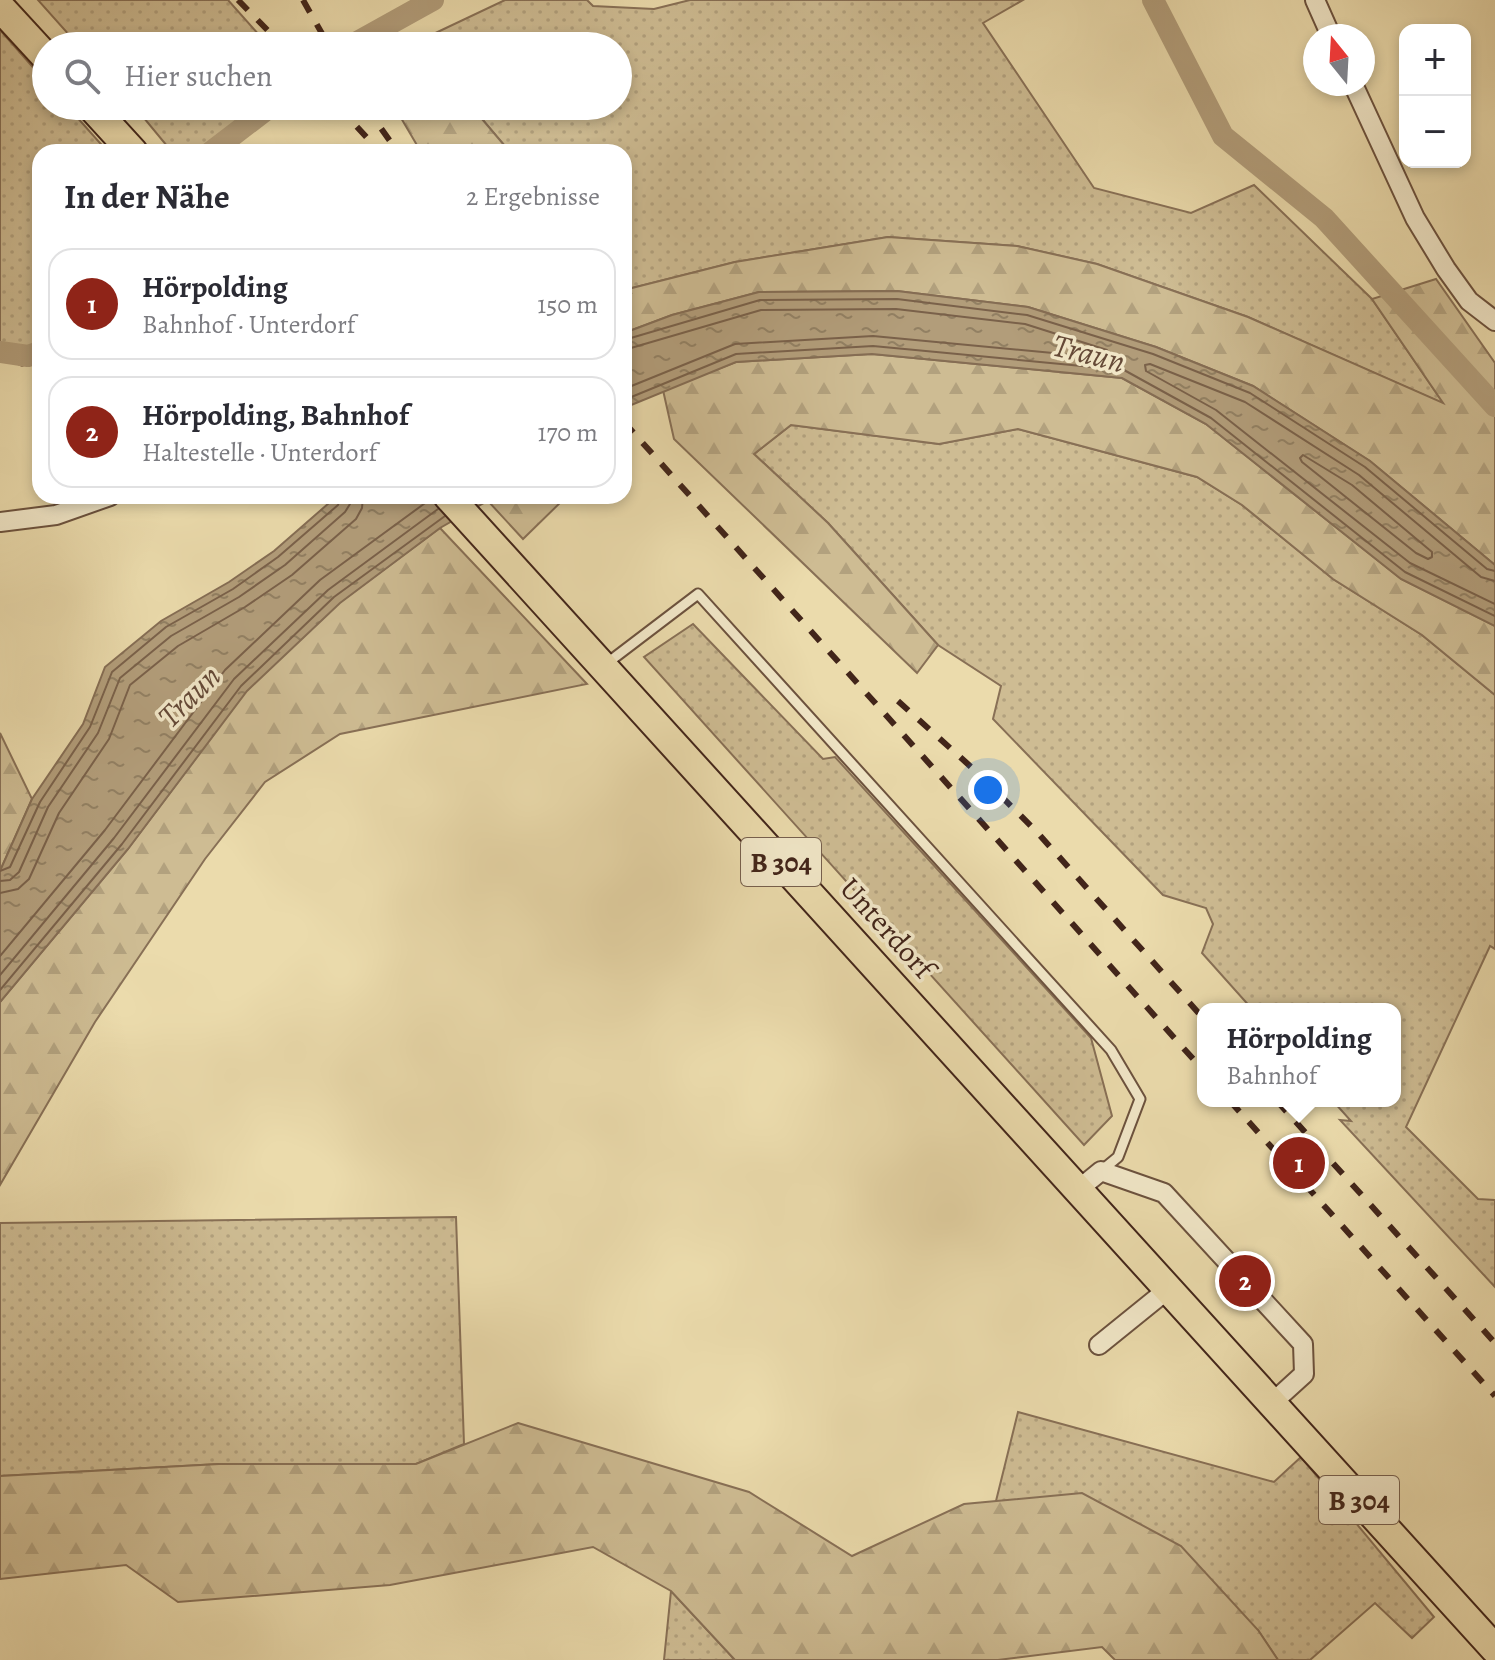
<!DOCTYPE html>
<html lang="de">
<meta charset="utf-8">
<style>
body{margin:0;font-family:Alegreya,serif;background:#f7f7f7;color:#2b2b33}
.controls{position:absolute;right:24px;top:24px;display:grid;overflow:hidden;border-radius:16px;box-shadow:0 4px 12px #0003}
.controls button{width:72px;height:72px;display:grid;place-items:center;padding:0;border:0;border-bottom:2px solid #e1e1e2;background:#fff;color:#2b2b33;font:40px sans-serif}
.compass{position:absolute;left:1303px;top:24px;width:72px;height:72px;border-radius:50%;background:#fff;box-shadow:0 4px 12px #0003;rotate:342deg}
.you{position:absolute;left:988px;top:790px;width:28px;height:28px;margin:-20px;border:6px solid #fff;border-radius:50%;background:#1a73e8;box-shadow:0 0 0 12px #1a73e833}
.badge{display:grid;place-items:center;width:52px;height:52px;border-radius:50%;background:#8f2418;color:#fff;font-size:26px;font-weight:700}
.pin{position:absolute;translate:-50% -50%;border:4px solid #fff;box-shadow:0 2px 8px #0006}
.popup{position:absolute;left:1197px;top:1003px;width:204px;height:104px;box-sizing:border-box;display:grid;place-content:center;border-radius:16px;background:#fff;filter:drop-shadow(0 2px 6px #0005);font-size:26px;white-space:nowrap;color:#7c7c81}
.popup b{font-size:30px;color:#2b2b33}
.popup::after{content:'';position:absolute;left:50%;top:100%;margin-left:-16px;border:16px solid transparent;border-top-color:#fff}
.list{margin:0;padding:0;list-style:none}
h2{display:flex;justify-content:space-between;align-items:center;height:104px;margin:0;padding:0 32px;font-size:34px}
h2 small{font-size:26px;font-weight:400;color:#7c7c81}
.list li{display:grid;grid-template-columns:52px 1fr auto;gap:24px;align-items:center;box-sizing:border-box;height:112px;margin:0 16px 16px;padding:0 16px;border:2px solid #e1e1e2;border-radius:24px}
.list b{display:block;font-size:30px;white-space:nowrap}
.list p{margin:0;font-size:26px;white-space:nowrap;color:#7c7c81}
.list em{font-size:26px;font-style:normal;color:#7c7c81}
.icon{flex:none;width:44px;height:44px;fill:none;stroke:currentColor;stroke-width:2;stroke-linecap:round;stroke-linejoin:round}
.map{position:relative;flex:none;width:1495px;height:1660px;overflow:hidden}
.search{position:absolute;background:#fff;box-shadow:0 4px 12px #0003;left:32px;top:32px;width:600px;height:88px;display:flex;align-items:center;gap:20px;box-sizing:border-box;padding:0 28px;border-radius:44px;color:#7c7c81;font-size:30px}
.panel{position:absolute;background:#fff;box-shadow:0 4px 12px #0003;left:32px;top:144px;width:600px;height:360px;border-radius:24px}
.map>svg:first-child{display:block}
.grass{fill:url(#grass-dots);stroke:#887056;stroke-width:2}
.forest{fill:url(#forest-firs);stroke:#887056;stroke-width:2}
.water{fill:url(#water-ripples);stroke:#856d54;stroke-width:2}
.lines{fill:none;stroke-linecap:round;stroke-linejoin:round}
.shore{stroke:#7a614a;stroke-width:2}
.canal{stroke:#b29d7a;stroke-width:22}
.service-casing{stroke:#6c523e;stroke-width:13}
.minor-casing{stroke:#6c523e;stroke-width:22}
.primary-casing{stroke:#42251a;stroke-width:32}
.service{stroke:#f2e8c9;stroke-width:9}
.minor{stroke:#f2e8c9;stroke-width:18}
.primary{stroke:#ebdbac;stroke-width:28}
.rail{stroke:#42251a;stroke-width:6;stroke-dasharray:14 14;stroke-linecap:butt}
.labels{text-anchor:middle;stroke-width:7;stroke-linejoin:round;paint-order:stroke}
.shield{fill:#f2e8c9;stroke:#77604e;stroke-width:2}
.shield-label{font-size:28px;font-weight:bold;fill:#42251a}
.street-label{font-size:30px;fill:#42251a;stroke:#f2e8c9}
.water-label{font-size:32px;font-style:italic;fill:#644937;stroke:#f2e8c9}
</style>
<div class="map">
<svg width="1495" height="1660" viewBox="0 0 1495 1660">
<defs>
<pattern id="grass-dots" width="8" height="8" patternUnits="userSpaceOnUse" patternTransform="scale(2)"><rect width="8" height="8" fill="#cebc93"/><path d="M2 2h.1M6 6h.1" fill="none" stroke="#b2a17e" stroke-width="1.8" stroke-linecap="round"/></pattern>
<pattern id="forest-firs" width="22" height="20" patternUnits="userSpaceOnUse" patternTransform="scale(2)"><rect width="22" height="20" fill="#cebc93"/><path d="M5 1l3.5 6h-7zM16 11l3.5 6h-7z" fill="#b2a17e"/></pattern>
<pattern id="water-ripples" width="26" height="14" patternUnits="userSpaceOnUse" patternTransform="scale(2)"><rect width="26" height="14" fill="#b29d7a"/><path d="M2 4q2-2 4 0t4 0M15 11q2-2 4 0t4 0" fill="none" stroke="#928063"/></pattern>
</defs>
<rect width="100%" height="100%" fill="#ebdbac"/>
<filter id="stains"><feTurbulence type="fractalNoise" baseFrequency=".0025" numOctaves="4"/><feColorMatrix values="0 0 0 0 .2 0 0 0 0 .09 0 0 0 0 .02 0 0 0 .5 -.17"/></filter>
<radialGradient id="worn" r=".72"><stop offset=".6" stop-color="#630" stop-opacity="0"/><stop offset="1" stop-color="#630" stop-opacity=".3"/></radialGradient>
<!-- grass -->
<g class="grass">
<path d="M38,0H228L269,46H79Z"/>
<path d="M505,0H587L593,6L654,9L690,0H1023L983,23L1094,188L1191,213L1254,185L1372,299L1444,404L1248,317L1097,264L1017,246L888,237L735,262L624,290V152H510L471,106H618V46H408Z"/>
<path d="M0,30L46,82V106H67L108,152H40V359L22,366L0,356Z"/>
<path d="M134,106H269L214,152H172Z"/>
<path d="M791,425L939,444L1018,429L1197,477L1242,505L1333,579L1422,635L1495,695V949L1490,946L1406,1127L1478,1199L1495,1200V1287L1340,1120L1351,1121L1333,1101H1395V1009H1252L1202,953L1213,924L1206,908L1163,895L993,719L1001,686L938,645L828,523L754,454Z"/>
<path d="M693,624L823,759L835,757L1091,1038L1112,1116L1084,1145L644,657Z"/>
<path d="M456,1217L464,1444L416,1464H219L0,1476V1223Z"/>
<path d="M1018,1412L1274,1482L1301,1457L1434,1617L1412,1638L1375,1603L1310,1660H1278L1258,1630L996,1501Z"/>
<path d="M671,1591L735,1660H664Z"/>
</g>
<!-- forest -->
<g class="forest">
<path d="M394,106H471L510,152H421Z"/>
<path d="M888,237L1017,246L1097,264L1248,317L1443,403L1372,299L1436,279L1495,363V565L1370,461L1253,386L1156,347L1028,307L897,291L759,292L672,315L624,333V290L735,262Z"/>
<path d="M872,354L1122,378L1206,424L1401,579L1495,626V695L1422,635L1333,579L1242,505L1197,477L1018,429L939,444L791,425L754,454L828,523L938,645L917,673L674,439L663,390L736,362Z"/>
<path d="M496,496H567L523,539L488,501Z"/>
<path d="M440,528L587,684L340,734L265,782L205,859L95,1022L0,1185V1002L128,849L246,691L339,603Z"/>
<path d="M0,733L32,799L0,871Z"/>
<path d="M518,1423L749,1492L852,1556L964,1504L1082,1493L1181,1546L1258,1630L1278,1660H1115L1102,1647L998,1660H735L671,1591L593,1547L390,1585L178,1602L126,1565L0,1579V1476L219,1464H416Z"/>
</g>
<!-- water -->
<g class="water">
<path d="M897,291L1028,307L1156,347L1253,386L1370,461L1495,565V626L1401,579L1206,424L1122,378L872,354L736,362L624,408V333L672,315L759,292Z"/>
<path d="M337,496H496L440,528L340,603L247,691L128,849L0,1002V871L32,799L83,724L105,667L161,621L229,582L274,551Z"/>
</g>
<g class="lines">
<!-- shore -->
<g class="shore">
<path d="M624,340L760,300L897,299L1027,315L1153,354L1250,393L1365,467L1487,569L1495,571"/>
<path d="M624,350L761,310L896,309L1025,324L1107,350L1110,354L1106,358L873,336L735,344L624,389"/>
<path d="M624,400L736,354L873,346L1124,370L1211,418L1405,572L1495,616"/>
<path d="M1303,455L1352,485L1432,552V557L1428,559L1416,553L1302,462L1300,458Z"/>
<path d="M1495,581L1481,577L1359,475L1245,402L1150,364L1145,365L1146,371L1216,410L1410,563L1495,604"/>
<path d="M0,871L10,867L40,802L90,727L112,672L166,627L233,589L278,557L338,505L341,496"/>
<path d="M0,881L10,880L19,872L48,807L98,733L120,678L171,636L239,597L285,565L345,512L350,504L351,496"/>
<path d="M0,893L18,889L29,879L59,813L109,739L130,685L178,646L245,607L292,575L356,519L362,508L363,496"/>
<path d="M0,956L105,830L225,670L320,580L432,498"/>
<path d="M0,975L114,838L234,679L328,590L438,509"/>
<path d="M0,990L122,844L241,686L334,597L445,516"/>
</g>
<!-- canal -->
<g class="canal">
<path d="M1153,0L1223,136L1324,218L1495,406"/>
<path d="M350,46L433,0"/>
<path d="M211,152L271,106"/>
<path d="M0,352L28,356L40,352"/>
</g>
<!-- service casing -->
<g class="service-casing">
<path id="service" d="M606,664L698,594L1111,1050L1140,1099L1118,1157L1101,1171"/>
</g>
<!-- minor casing -->
<g class="minor-casing">
<g id="minor">
<path d="M1315,0L1331,36"/>
<path d="M1353,84L1415,218L1446,269L1469,301L1495,321"/>
<path d="M0,522L56,515L110,496"/>
<path d="M1079,1189L1101,1171L1164,1193L1303,1344L1304,1374L1272,1403"/>
<path d="M1099,1345L1167,1290"/>
</g>
</g>
<!-- primary casing -->
<g class="primary-casing">
<g id="primary">
<path d="M0,7L46,57"/>
<path d="M91,106L133,152"/>
<path d="M448,496L1495,1649"/>
</g>
</g>
<!-- service -->
<use href="#service" class="service"/>
<!-- minor -->
<use href="#minor" class="minor"/>
<!-- primary -->
<use href="#primary" class="primary"/>
<!-- rail -->
<g class="rail">
<path d="M238,0L283,46"/>
<path d="M303,0L329,46"/>
<path d="M338,106L380,152"/>
<path d="M365,106L398,152"/>
<path d="M624,422L1203,1070"/>
<path d="M898,701L980,775L1036,831L1203,1018"/>
<path d="M1230,1101L1495,1396"/>
<path d="M1277,1101L1495,1343"/>
</g>
</g>
<g class="labels">
<!-- shield labels -->
<g class="shield">
<rect x="741" y="838" width="80" height="48" rx="6"/>
<rect x="1319" y="1476" width="80" height="48" rx="6"/>
</g>
<g class="shield-label">
<text x="781" y="872">B 304</text>
<text x="1359" y="1510">B 304</text>
</g>
<!-- street labels -->
<g class="street-label">
<text transform="translate(887 928) rotate(48)" y="10">Unterdorf</text>
</g>
<!-- water labels -->
<g class="water-label">
<text transform="translate(1089 353) rotate(14)" y="11">Traun</text>
<text transform="translate(189 696) rotate(-45)" y="11">Traun</text>
</g>
</g>
<rect width="100%" height="100%" filter="url(#stains)"/>
<rect width="100%" height="100%" fill="url(#worn)"/>
</svg>
<div class="controls">
<button>+</button>
<button>−</button>
</div>
<svg class="compass" viewBox="-18 -18 36 36"><path d="M0-13l5 13h-10z" fill="#e53935"/><path d="M0 13l5-13h-10z" fill="#7c7c81"/></svg>
<div class="you"></div>
<div class="pin badge" style="left:1299px;top:1163px">1</div>
<div class="popup"><b>Hörpolding</b>Bahnhof</div>
<div class="pin badge" style="left:1245px;top:1281px">2</div>
<div class="search"><svg class="icon" aria-label="search" viewBox="0 0 24 24"><circle cx="10" cy="10" r="6"/><path d="M15 15l6 6"/></svg>Hier suchen</div>
<section class="panel">
<h2>In der Nähe<small>2 Ergebnisse</small></h2>
<ul class="list">
<li><span class="badge">1</span><div><b>Hörpolding</b><p>Bahnhof · Unterdorf</p></div><em>150 m</em></li>
<li><span class="badge">2</span><div><b>Hörpolding, Bahnhof</b><p>Haltestelle · Unterdorf</p></div><em>170 m</em></li>
</ul>
</section>
</div>
